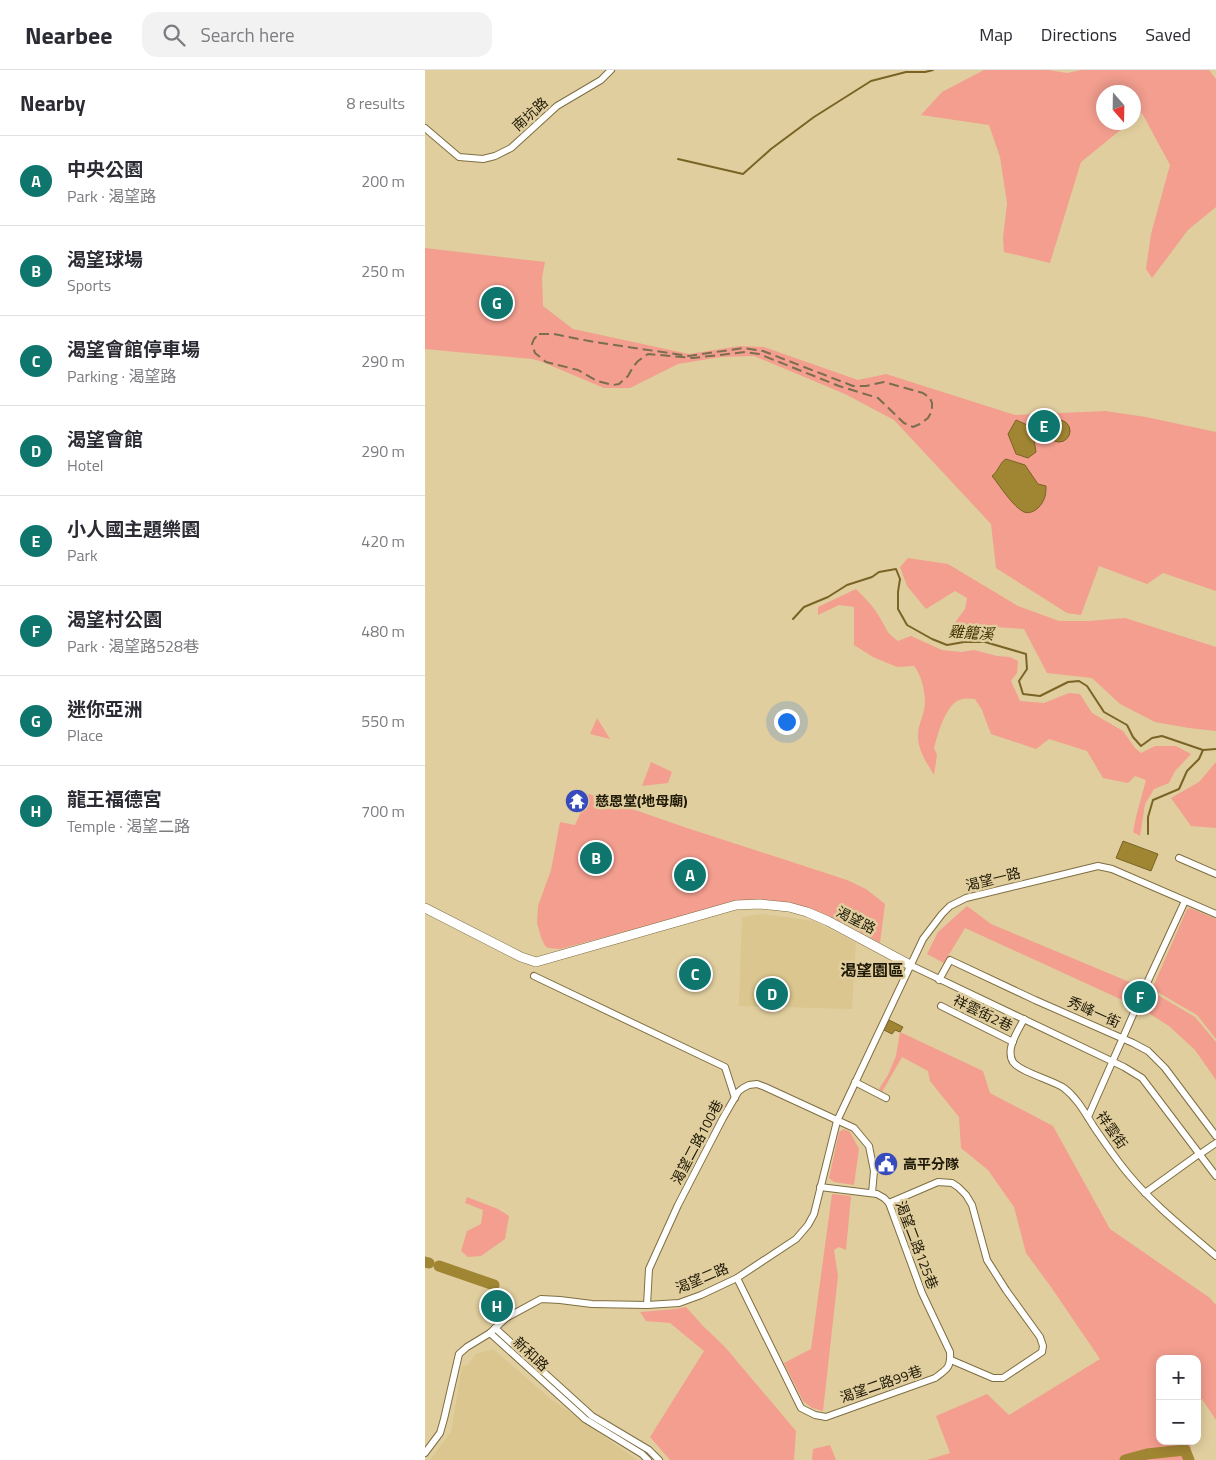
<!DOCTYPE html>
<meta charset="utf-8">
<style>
body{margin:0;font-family:"Titillium Web","Noto Sans TC",sans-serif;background:#f2f2f3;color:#2b2b33}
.controls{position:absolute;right:15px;bottom:15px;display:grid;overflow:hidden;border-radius:10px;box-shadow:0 2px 12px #0003}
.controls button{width:45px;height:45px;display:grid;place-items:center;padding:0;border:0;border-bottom:1px solid #e1e1e2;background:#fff;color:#2b2b33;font:25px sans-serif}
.compass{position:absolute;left:671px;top:15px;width:45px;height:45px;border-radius:50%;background:#fff;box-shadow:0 2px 12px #0003;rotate:160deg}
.you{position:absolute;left:361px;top:651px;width:18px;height:18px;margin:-12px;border:4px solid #fff;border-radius:50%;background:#1a73e8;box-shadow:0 0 0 8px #1a73e833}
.badge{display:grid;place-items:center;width:32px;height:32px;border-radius:50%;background:#0f766e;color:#fff;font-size:16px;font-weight:700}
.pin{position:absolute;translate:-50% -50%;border:2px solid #fff;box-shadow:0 1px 5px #0006}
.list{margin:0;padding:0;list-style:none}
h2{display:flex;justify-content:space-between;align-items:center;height:65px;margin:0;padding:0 20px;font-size:21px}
h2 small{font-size:16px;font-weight:400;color:#7c7c81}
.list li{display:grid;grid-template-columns:32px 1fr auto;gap:15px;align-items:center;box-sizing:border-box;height:90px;padding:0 20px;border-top:1px solid #e1e1e2}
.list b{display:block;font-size:19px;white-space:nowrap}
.list p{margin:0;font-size:16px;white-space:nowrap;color:#7c7c81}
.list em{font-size:16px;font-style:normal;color:#7c7c81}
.icon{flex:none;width:28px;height:28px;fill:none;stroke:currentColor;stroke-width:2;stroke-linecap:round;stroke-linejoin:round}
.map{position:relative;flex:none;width:791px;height:1390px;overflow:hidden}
header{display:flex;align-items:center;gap:30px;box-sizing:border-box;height:70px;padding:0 25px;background:#fff;border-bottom:1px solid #e1e1e2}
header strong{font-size:24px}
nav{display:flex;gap:28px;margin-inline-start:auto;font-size:18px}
.search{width:350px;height:45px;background:#f2f2f3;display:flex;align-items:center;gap:12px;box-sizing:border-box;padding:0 18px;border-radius:15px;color:#7c7c81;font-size:19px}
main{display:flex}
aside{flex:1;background:#fff}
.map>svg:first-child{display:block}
.built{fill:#dac68e}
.green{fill:#f39e8f}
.water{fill:#a08532;stroke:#796425}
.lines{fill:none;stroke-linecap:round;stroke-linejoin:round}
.stream{stroke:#796425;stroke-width:2}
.river{stroke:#a08532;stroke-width:11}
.street-casing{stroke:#7e6e41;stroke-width:8}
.secondary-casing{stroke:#7e6e41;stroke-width:10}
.street{stroke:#fff;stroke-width:6}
.secondary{stroke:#fff;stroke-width:9}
.rail{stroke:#7a6e4e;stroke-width:2;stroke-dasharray:10 5;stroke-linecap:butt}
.labels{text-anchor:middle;stroke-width:5;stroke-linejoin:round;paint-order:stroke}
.street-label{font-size:14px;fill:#1e1806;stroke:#e0ce9e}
.poi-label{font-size:14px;font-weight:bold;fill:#1e1806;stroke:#e0ce9e;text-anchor:start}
.water-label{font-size:15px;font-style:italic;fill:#3f3100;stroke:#e0ce9e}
.quarter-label{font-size:16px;font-weight:bold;fill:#1e1806;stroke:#e0ce9e}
</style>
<header>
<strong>Nearbee</strong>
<div class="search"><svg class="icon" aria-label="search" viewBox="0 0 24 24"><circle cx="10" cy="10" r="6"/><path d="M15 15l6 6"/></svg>Search here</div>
<nav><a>Map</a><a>Directions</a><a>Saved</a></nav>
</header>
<main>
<aside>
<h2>Nearby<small>8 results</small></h2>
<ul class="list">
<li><span class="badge">A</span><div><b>中央公園</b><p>Park · 渴望路</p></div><em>200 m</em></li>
<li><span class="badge">B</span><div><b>渴望球場</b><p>Sports</p></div><em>250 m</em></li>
<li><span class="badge">C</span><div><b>渴望會館停車場</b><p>Parking · 渴望路</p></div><em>290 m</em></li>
<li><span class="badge">D</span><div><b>渴望會館</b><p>Hotel</p></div><em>290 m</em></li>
<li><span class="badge">E</span><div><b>小人國主題樂園</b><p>Park</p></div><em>420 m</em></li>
<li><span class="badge">F</span><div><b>渴望村公園</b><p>Park · 渴望路528巷</p></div><em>480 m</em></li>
<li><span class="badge">G</span><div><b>迷你亞洲</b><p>Place</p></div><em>550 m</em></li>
<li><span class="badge">H</span><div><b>龍王福德宮</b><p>Temple · 渴望二路</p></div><em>700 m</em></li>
</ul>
</aside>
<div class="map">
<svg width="791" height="1390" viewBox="0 0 791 1390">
<rect width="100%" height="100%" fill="#e0ce9e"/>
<!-- built -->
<g class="built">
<path d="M337,844L389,851L431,873L427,939L314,936L317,847Z"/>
<path d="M68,1279L126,1329L212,1390H5L26,1362L37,1296L43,1295L50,1284Z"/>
</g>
<!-- green -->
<g class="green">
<path d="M559,0H623L642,3L656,0H784L791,9V137L763,160L727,208L721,199L726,164L745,95L717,43L709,49L708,22H678V52L704,53L656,92L625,193L579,182L578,168L582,133L575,87L564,55L496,45L517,22Z"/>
<path d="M0,178L120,192L117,207L118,236L148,259L264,284L315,276L339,277L433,310L461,304L590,345L680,341L721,347L791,362V521L738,503L722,514L674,496L656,545L642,543L571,498L566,454L469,350L420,324L329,286L296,287L253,294L205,318H179L115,291L107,289L0,279Z"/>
<path d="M483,488L523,494L593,536L634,551H664L700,548L791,577V661L764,658L730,652L695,634L667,608L622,603L599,559L529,554L540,539L542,528L530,521L501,539L482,516L475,497Z"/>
<path d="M431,519C440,528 449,537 455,548C463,561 460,561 473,571L486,566L517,580L536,582L549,580L572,586L585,587L593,591L592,603L586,611L595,631L619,633L644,623L655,624L667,643L698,661L710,678L716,683L730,676H751L766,684L750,701L744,713L729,719L720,734L715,766L708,762L711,747L721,710L710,706L703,713L678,708L662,681L624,669L611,679L566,664L557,640L550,629C546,629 541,628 538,629C521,631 513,664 509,678L512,685L509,705C502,693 493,681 493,666C493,656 497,649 499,640C502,628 497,605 489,596L472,597L448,587L429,575V537L414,535L393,545V537Z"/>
<path d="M172,648L185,669L165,664Z"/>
<path d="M226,692L247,702L243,713L217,716Z"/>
<path d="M791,692V758L766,756L746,728L774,712Z"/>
<path d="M164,724L259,757L422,810L441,819L460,834L455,873C414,848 368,827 319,830L135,879L123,878L120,876L116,867L112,853L113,836L126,800L135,752L150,755Z"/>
<path d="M542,836L566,854L726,921L770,947L791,972V1010L770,980L744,956L717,939L540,858L519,893L502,884L513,862Z"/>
<path d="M765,838L791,849V969L772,945L727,919L762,839Z"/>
<path d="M475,962L558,1001L565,1023L628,1056L685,1159L785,1228L791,1235V1350L777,1329L772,1332V1289H735V1371H765L767,1390H502L525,1383L511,1346L562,1324L584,1345L675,1289L626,1217L601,1183L589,1137L563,1100L536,1078L534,1047L505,1011L503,1001L477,987L457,1022L454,1019L463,1005L471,986Z"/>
<path d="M419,1059L425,1062L434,1079L429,1115L409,1112L404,1108L414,1062Z"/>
<path d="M407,1124L426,1126L421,1180L414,1177L409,1180L413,1206L398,1341L387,1338L378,1331L359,1293L386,1279Z"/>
<path d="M42,1127L73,1139L84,1146L80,1169L56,1186L43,1187L36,1181L42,1161L56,1154L58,1140L40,1133Z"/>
<path d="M261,1237L279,1257L300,1277L371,1361L369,1390H245L225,1367L279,1281L245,1253L221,1251L215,1242L250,1239Z"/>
<path d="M405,1375L411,1390H387L388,1379Z"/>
</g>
<!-- water -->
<g class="water">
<circle cx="634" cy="361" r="11"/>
<path d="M591,350L607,357L611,382L603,388L591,384L583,364Z"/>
<path d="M581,389L600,395L613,414L621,416C621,425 620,431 613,438C610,441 604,444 599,442C588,437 575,416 567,406C574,400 575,392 581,389Z"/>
<path d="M698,771L733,784L726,801L691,788Z"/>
<path d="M464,950L478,957L475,962L470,960L467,964L459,960Z"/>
</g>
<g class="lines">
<!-- stream -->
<g class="stream">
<path d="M253,89L318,104L346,79L389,47L446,11L481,2H500L508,0"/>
<path d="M368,549L379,537L403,527L422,515L447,507L454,502L471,499L475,509L473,522V539L482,555L507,569L522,575L539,572H560L601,584L602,599L594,611L598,624L615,626L643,612L654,611L662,616L679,642L702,655L708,667L716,676L727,668L737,666L778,680L791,679"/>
<path d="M723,764V747L728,730L754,719L762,701L774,689L778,680"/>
</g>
<!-- river -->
<g class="river">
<path d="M0,1192L4,1193"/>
<path d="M14,1196L69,1215"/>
<path d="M700,1390L722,1384L760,1380L764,1390"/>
</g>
<!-- street casing -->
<g class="street-casing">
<g id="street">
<path d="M0,58L34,87L58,89L70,86L86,78L132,36L176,10L186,0"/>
<path d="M754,788L791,804"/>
<path d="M485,895L699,997L717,1008L791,1106"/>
<path d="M109,906L300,997L310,1028"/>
<path d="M514,910L525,890L610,930L708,973L723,981L740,998L791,1066"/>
<path d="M722,913L760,831"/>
<path d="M516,936L588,972"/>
<path d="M599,949C593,961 580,979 588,992C595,1002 627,1010 639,1018C652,1028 660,1043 669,1057C680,1073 692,1091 705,1106C730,1136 761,1160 791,1186"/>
<path d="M430,1012L461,1028"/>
<path d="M663,1047L718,922"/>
<path d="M775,1084L791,1073"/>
<path d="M720,1123L774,1084"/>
<path d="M464,1133L513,1112L527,1113L533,1117L541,1125L547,1135L562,1190L581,1220L615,1267L618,1276L617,1282L578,1308H568L526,1290"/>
<path d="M312,1208L376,1338L390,1345L401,1347L510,1308C522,1299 526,1298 525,1282L497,1223L464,1133L459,1128L452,1124L395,1117"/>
<path d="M222,1235L224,1199L253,1135L298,1048L313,1022L318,1018L324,1015L332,1014L340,1017L429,1058L444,1076L449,1101L447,1123"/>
<path d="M70,1258L167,1346L224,1380L234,1390"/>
<path d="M65,1263L160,1349L217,1384L223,1390"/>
<path d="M0,1383L15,1363L19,1349L34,1284L42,1277L65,1263L81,1248L116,1229L135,1230L167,1234L222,1235L254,1233L276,1225L312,1208L371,1169L383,1155L389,1144L412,1051L498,869L517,844L525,836L541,828L673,796L687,799L791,844"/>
</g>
</g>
<!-- secondary casing -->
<g class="secondary-casing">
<path id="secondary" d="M0,838L96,887L111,892L311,835L335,834L364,837L382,842L403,851L485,895"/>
</g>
<!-- street -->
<use href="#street" class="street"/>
<!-- secondary -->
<use href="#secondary" class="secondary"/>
<!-- rail -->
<path class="rail" d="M114,264H129L169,272L264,286L318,278L338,281L428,316H441L459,312L498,323L505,328L507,333V341L503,348L495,354L488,357L479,353L453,328L414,316L334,284L320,282L268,288L223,284L213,291L208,297L203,306L194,314L188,315L172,311L153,300L121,292L110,283L107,274L109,269Z"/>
</g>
<!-- icons -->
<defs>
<g id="temple-disc" transform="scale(1.25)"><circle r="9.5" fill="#384bbd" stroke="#e0ce9e"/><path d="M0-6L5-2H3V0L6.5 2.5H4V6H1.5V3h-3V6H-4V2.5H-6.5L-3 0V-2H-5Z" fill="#fff"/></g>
<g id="civic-disc" transform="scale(1.25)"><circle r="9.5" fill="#384bbd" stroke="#e0ce9e"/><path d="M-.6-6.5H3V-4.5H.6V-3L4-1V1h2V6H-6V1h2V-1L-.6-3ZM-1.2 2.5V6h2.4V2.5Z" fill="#fff"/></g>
</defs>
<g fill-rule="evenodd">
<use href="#temple-disc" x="152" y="731"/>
<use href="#civic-disc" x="461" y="1094"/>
</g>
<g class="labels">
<!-- street labels -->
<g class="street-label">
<text transform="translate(105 44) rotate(-42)" y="5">南坑路</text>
<text transform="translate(568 809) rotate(-14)" y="5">渴望一路</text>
<text transform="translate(431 850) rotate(27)" y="5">渴望路</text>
<text transform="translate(669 942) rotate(24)" y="5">秀峰一街</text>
<text transform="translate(558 943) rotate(26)" y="5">祥雲街2巷</text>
<text transform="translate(687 1060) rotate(55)" y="5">祥雲街</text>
<text transform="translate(272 1072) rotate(-62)" y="5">渴望二路100巷</text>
<text transform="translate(492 1175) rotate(69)" y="5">渴望二路125巷</text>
<text transform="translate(277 1208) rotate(-23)" y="5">渴望二路</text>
<text transform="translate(106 1284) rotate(43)" y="5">新和路</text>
<text transform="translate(456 1314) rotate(-19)" y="5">渴望二路99巷</text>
</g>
<!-- poi labels -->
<g class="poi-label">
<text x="170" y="736">慈恩堂(地母廟)</text>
<text x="478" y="1099">高平分隊</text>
</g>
<!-- water labels -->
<g class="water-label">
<text transform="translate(546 563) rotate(4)" y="5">雞籠溪</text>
</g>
<!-- quarter labels -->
<g class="quarter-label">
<text x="447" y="906">渴望園區</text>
</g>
</g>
</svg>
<div class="controls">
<button>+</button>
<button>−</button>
</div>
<svg class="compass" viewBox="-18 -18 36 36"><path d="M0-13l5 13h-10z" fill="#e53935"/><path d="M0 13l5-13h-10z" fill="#7c7c81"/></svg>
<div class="you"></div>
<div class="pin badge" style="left:265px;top:805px">A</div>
<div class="pin badge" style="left:171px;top:788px">B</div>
<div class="pin badge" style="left:270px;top:904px">C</div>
<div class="pin badge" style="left:347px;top:924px">D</div>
<div class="pin badge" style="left:619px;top:356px">E</div>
<div class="pin badge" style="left:715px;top:927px">F</div>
<div class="pin badge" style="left:72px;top:233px">G</div>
<div class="pin badge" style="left:72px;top:1236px">H</div>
</div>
</main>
